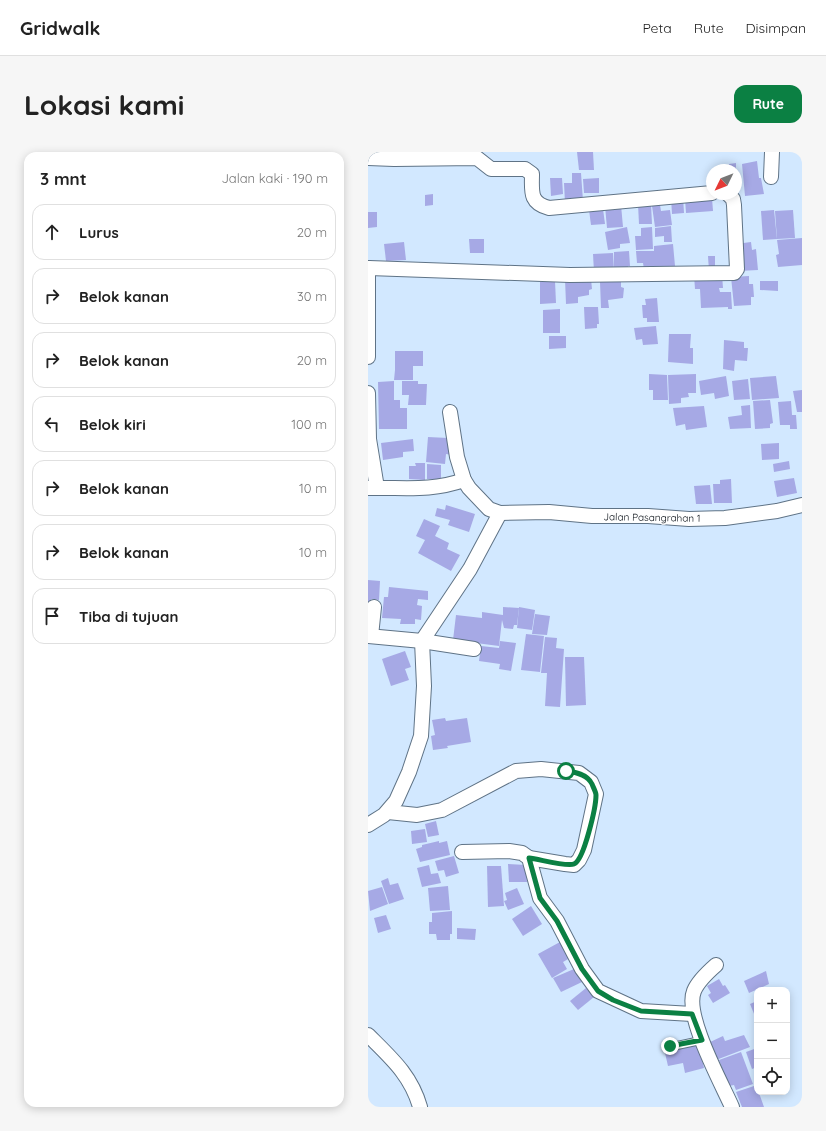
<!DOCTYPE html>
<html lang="id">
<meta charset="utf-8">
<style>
body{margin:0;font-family:Quicksand,sans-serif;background:#f6f6f6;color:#222}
.controls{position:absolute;right:12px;bottom:12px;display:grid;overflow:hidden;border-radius:8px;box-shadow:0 2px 10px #0003}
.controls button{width:36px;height:36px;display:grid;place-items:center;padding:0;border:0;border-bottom:1px solid #e0e0e0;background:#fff;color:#222;font:20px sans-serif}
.compass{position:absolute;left:338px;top:12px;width:36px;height:36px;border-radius:50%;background:#fff;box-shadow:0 2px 10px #0003;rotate:227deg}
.stop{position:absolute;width:12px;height:12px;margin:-9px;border:3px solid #0b8043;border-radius:50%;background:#fff}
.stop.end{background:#0b8043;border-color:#fff;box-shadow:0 1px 4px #0008}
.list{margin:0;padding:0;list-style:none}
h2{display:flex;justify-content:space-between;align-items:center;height:52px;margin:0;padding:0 16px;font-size:17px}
h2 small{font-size:13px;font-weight:400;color:#767676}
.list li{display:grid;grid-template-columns:26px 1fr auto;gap:12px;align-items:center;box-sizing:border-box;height:56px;margin:0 8px 8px;padding:0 8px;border:1px solid #e0e0e0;border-radius:12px}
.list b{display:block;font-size:15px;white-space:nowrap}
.list em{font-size:13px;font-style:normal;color:#767676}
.icon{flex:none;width:22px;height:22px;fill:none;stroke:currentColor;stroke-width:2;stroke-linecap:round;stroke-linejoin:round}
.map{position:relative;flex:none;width:434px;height:955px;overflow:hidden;border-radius:12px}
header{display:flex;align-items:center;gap:24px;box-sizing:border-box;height:56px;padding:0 20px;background:#fff;border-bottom:1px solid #e0e0e0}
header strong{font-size:19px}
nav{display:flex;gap:22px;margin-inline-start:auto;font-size:14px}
.intro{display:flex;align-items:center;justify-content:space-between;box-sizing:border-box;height:96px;padding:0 24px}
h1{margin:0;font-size:28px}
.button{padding:10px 18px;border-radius:12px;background:#0b8043;color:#fff;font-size:14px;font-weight:700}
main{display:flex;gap:24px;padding:0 24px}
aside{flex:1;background:#fff;border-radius:12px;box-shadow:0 2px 10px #0003}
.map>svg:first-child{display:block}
.building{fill:#a6a9e5}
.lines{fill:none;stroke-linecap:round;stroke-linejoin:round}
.service-casing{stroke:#5f7386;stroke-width:9}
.minor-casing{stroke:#5f7386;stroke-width:16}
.service{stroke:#fff;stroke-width:7}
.minor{stroke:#fff;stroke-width:14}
.route{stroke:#0b8043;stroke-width:5}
.labels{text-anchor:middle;stroke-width:3;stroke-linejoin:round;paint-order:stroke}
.street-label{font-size:10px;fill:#060d14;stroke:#fff}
</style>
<header>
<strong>Gridwalk</strong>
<nav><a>Peta</a><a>Rute</a><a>Disimpan</a></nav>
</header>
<div class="intro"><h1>Lokasi kami</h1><a class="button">Rute</a></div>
<main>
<aside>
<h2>3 mnt<small>Jalan kaki · 190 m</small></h2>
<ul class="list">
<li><svg class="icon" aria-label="ahead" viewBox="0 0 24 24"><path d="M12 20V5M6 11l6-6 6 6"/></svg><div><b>Lurus</b></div><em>20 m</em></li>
<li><svg class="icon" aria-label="right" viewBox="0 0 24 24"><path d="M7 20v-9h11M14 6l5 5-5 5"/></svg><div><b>Belok kanan</b></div><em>30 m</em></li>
<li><svg class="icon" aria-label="right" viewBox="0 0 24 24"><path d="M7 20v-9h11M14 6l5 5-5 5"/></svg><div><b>Belok kanan</b></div><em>20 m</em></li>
<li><svg class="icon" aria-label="left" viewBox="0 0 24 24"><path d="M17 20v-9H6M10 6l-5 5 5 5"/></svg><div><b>Belok kiri</b></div><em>100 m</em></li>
<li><svg class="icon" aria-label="right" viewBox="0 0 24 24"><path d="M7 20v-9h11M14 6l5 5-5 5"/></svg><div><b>Belok kanan</b></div><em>10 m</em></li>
<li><svg class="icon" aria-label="right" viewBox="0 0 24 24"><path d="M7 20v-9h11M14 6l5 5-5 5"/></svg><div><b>Belok kanan</b></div><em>10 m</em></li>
<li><svg class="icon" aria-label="arrive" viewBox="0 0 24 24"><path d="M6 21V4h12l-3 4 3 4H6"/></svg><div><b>Tiba di tujuan</b></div></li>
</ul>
</aside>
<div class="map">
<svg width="434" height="955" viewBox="0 0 434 955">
<rect width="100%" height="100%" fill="#d2e8ff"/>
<!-- building -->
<g class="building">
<path d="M209,0H225L226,18H211Z"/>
<path d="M389,9L391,26H393L396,42L377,44L374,12Z"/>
<path d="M368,11V18H361V12Z"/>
<path d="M204,21H213L215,49L197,51L196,31H204Z"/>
<path d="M182,26H194L195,42L183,44Z"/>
<path d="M231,26V41H216L215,27Z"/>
<path d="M65,42V53L57,54V43Z"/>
<path d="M315,45L316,61L304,62L303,46Z"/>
<path d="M344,46L345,59L318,61L317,47Z"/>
<path d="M270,52H283L284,72H271Z"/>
<path d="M253,53L255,75L239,76L237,54Z"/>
<path d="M292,53L293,59L302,58L304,73L287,75L284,54Z"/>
<path d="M235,57L237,72L223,73L221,58Z"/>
<path d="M406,58L409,87L395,88L393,59Z"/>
<path d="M425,58L427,86L409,87L407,59Z"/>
<path d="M0,60H9V75L0,76Z"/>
<path d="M303,74L304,90H296V84L287,85V76Z"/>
<path d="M259,75L262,91L252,92V96L240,98L237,80Z"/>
<path d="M284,75L285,97L268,98L267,84H273V76Z"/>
<path d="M434,86V113L410,115L408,103L411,102L409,88Z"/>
<path d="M101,87H116V101H102Z"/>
<path d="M36,90L38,108L18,109L16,92Z"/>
<path d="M383,90L384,98L388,97L390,118L371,119L368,92Z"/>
<path d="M305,92L307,114H302V119L276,117L275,111H269L268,99H286V94Z"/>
<path d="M261,99L262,114H260V120H246V100Z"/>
<path d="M245,101L246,119L226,120L225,102Z"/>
<path d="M340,104H347V119H341Z"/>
<path d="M326,123H354L355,136H351L352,140H363L364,157H360V155L333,156L332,137H327Z"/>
<path d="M381,124V132H385L386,145H383V153L366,154L363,125Z"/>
<path d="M197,127H223L224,137L221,138V143L210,145V151L198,152Z"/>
<path d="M187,129L188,151L172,152V130Z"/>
<path d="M253,129V135L256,136L255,146L240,148L241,156H233L232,130Z"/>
<path d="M392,129H410V139L392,138Z"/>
<path d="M289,146L291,170H279V166H275L274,153H278L277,147Z"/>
<path d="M216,155H230L231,172H229V176L217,177Z"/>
<path d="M192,157V181H175V158Z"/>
<path d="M288,174L290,192L275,193L274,187L268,188L266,176Z"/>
<path d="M301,182H323L322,196H325V212L300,210Z"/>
<path d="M181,184H198V196L181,197Z"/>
<path d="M356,188L376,190V196H380L379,209L367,208L366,219L355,217Z"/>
<path d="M27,199H55V214H45V228H26L27,218H38H27Z"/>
<path d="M281,222L299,223L300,248H285V238H281Z"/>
<path d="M328,222V241H320L321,245L313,246V251L301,252L300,223Z"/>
<path d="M358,224L361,244L347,247L346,241L333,243L331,229Z"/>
<path d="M408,224L411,246L384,248L382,226Z"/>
<path d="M380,227L382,247L366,248L364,229Z"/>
<path d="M26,229V248H32V256H39V277H11L10,230Z"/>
<path d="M34,229H50V232H59L58,253H40L41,243H34Z"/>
<path d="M434,238V260H429L425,239Z"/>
<path d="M402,248L405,271L402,272V276L387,277L385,249Z"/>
<path d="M423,249L424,263H428L429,277H422V273H412L410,250Z"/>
<path d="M382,253L383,276L362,277L360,265L374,263L373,254Z"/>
<path d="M336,254L339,275L318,278L317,272L308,274L305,256Z"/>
<path d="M60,285L80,286L79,290H85L84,303L78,302L77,312L58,310Z"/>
<path d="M45,287L46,299L35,300V305L15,308L13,291Z"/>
<path d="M411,291V307L394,308L393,292Z"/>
<path d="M421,309L422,317L406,320L405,312Z"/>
<path d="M47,311H57V328L41,327V314H48Z"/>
<path d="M59,312L73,313V327H59Z"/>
<path d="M426,326L429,341L409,345L406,329Z"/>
<path d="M363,327L364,351H346L345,332H352V328Z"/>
<path d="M342,333L344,352H328L326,334Z"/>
<path d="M78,353L107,362L101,380L80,373L82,368L67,364L69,356L77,358Z"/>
<path d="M56,367L72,374L67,384L81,391L79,397L92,403L83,419L50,401L57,388L48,384Z"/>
<path d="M0,428L12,429L11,448L3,447L2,461H0Z"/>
<path d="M21,435L60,439V448L50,447L49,453L54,454L53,468L47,467V472H32L33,467L14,466L16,445H20Z"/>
<path d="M135,455L151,456L149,473H146L145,477L136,476L134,468L131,494L85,488L88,463L114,466V460L135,463Z"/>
<path d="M151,455L167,458L164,478L149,476Z"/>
<path d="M167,462L182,464L179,483L164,482Z"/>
<path d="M158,482L176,484L172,520L153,518Z"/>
<path d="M177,485L189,486L188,496L196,497L192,555L177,554L179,521H173Z"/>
<path d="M132,489L148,491L143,519L131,517L132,512L111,509L113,494L131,496Z"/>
<path d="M37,499L43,515L37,517L41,528L23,534L14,507Z"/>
<path d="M197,505H216L218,553L198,554Z"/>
<path d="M77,566L78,569L99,566L103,590L79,594L80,596L65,598L63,584L67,583L64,568Z"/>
<path d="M68,669L71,683L60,685L57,672Z"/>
<path d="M57,677L59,690L44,692L43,679Z"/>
<path d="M71,689V691L79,689L82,703L52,710L48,697L54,695V693Z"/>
<path d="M86,704L91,721L78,725L76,718L70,719L67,709Z"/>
<path d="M140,712L158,713L159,730H141Z"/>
<path d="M61,713L63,722L70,721L73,731L54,735L49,716Z"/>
<path d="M119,714H133L136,754L120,755Z"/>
<path d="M20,726L22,733L30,731L36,747L21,752L13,729Z"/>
<path d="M80,734L82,758L62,759L60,736Z"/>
<path d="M14,735L20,752L2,759L0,739Z"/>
<path d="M149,736L156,752L140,758L136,749L139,748L137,741Z"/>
<path d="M163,754L174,772L155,784L144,767Z"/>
<path d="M84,759V782H82V788H69L68,782H61V770H64V761Z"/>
<path d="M18,763L23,777L10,781L6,766Z"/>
<path d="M89,776L108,777L107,788L89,787Z"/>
<path d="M192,790L202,806L195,810L199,817L184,826L170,802Z"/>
<path d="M206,817L214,830L193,840L185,826Z"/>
<path d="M398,819L401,832L381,841L376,829Z"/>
<path d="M351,827L355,834L357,833L362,841L345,851L340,843L343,841L339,834Z"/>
<path d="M218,836L226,845L210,858L202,849Z"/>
<path d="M389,849V869L382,852Z"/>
<path d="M376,883L382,895L348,908L340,891L355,884L357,889Z"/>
<path d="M331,892L336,916L317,921L315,911L300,914L297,901Z"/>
<path d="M389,896V915L384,917L378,900Z"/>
<path d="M373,900L385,932L368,938L366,933L361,934L351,908Z"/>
<path d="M386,934L389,942L391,941L396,955H374L368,940Z"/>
</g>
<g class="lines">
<!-- service casing -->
<g class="service-casing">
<path id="service" d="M302,895L335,888"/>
</g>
<!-- minor casing -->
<g class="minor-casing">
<g id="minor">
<path d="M0,6L26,7L109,6L123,17H157L164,22C164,39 161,51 181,56L344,41"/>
<path d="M403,25L404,0"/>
<path d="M0,116V205"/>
<path d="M1,116L202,123L366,121L369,117L366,53L365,47L360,42"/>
<path d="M0,241L1,287L9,336"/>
<path d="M82,260L89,305L96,328L101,336L121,357L132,361L181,360L224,364H280L321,367L357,366L409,359L434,353"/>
<path d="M0,336C35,335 62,340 96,328"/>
<path d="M0,484L54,489L106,497"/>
<path d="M3,484L6,455"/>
<path d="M20,660L49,663L74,658L148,619L173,617L211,621L223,630L228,642L216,698L211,708L206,713L197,712L161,706"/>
<path d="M0,673L16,663L28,649L41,620L53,584L56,534L54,489L102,417L132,361"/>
<path d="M94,700L141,699L154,701L161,706L172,746L189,769L214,817L230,839L273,859L324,862"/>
<path d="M348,813C340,820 330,829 326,839C316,863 353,930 364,955"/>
<path d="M0,883C23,906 43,923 52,955"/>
</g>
</g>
<!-- service -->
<use href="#service" class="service"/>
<!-- minor -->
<use href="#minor" class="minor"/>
</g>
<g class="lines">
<!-- route -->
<path class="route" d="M198,619C207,620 219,622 224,632C225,635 228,640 228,643C228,655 216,708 206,712C198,715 171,707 161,706L172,746L189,769L214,817L230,839L245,848L273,859L324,862L334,888L302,894"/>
</g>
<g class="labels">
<!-- street labels -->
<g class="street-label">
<text transform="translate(284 365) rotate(1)" y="4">Jalan Pasangrahan 1</text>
</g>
</g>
</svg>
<div class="controls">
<button>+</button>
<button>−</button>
<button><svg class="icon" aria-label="locate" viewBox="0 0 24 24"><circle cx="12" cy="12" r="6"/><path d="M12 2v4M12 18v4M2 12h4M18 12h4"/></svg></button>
</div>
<svg class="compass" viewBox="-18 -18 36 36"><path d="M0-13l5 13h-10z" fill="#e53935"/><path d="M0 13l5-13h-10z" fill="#767676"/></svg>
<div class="stop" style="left:198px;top:619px"></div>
<div class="stop end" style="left:302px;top:894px"></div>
</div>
</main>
